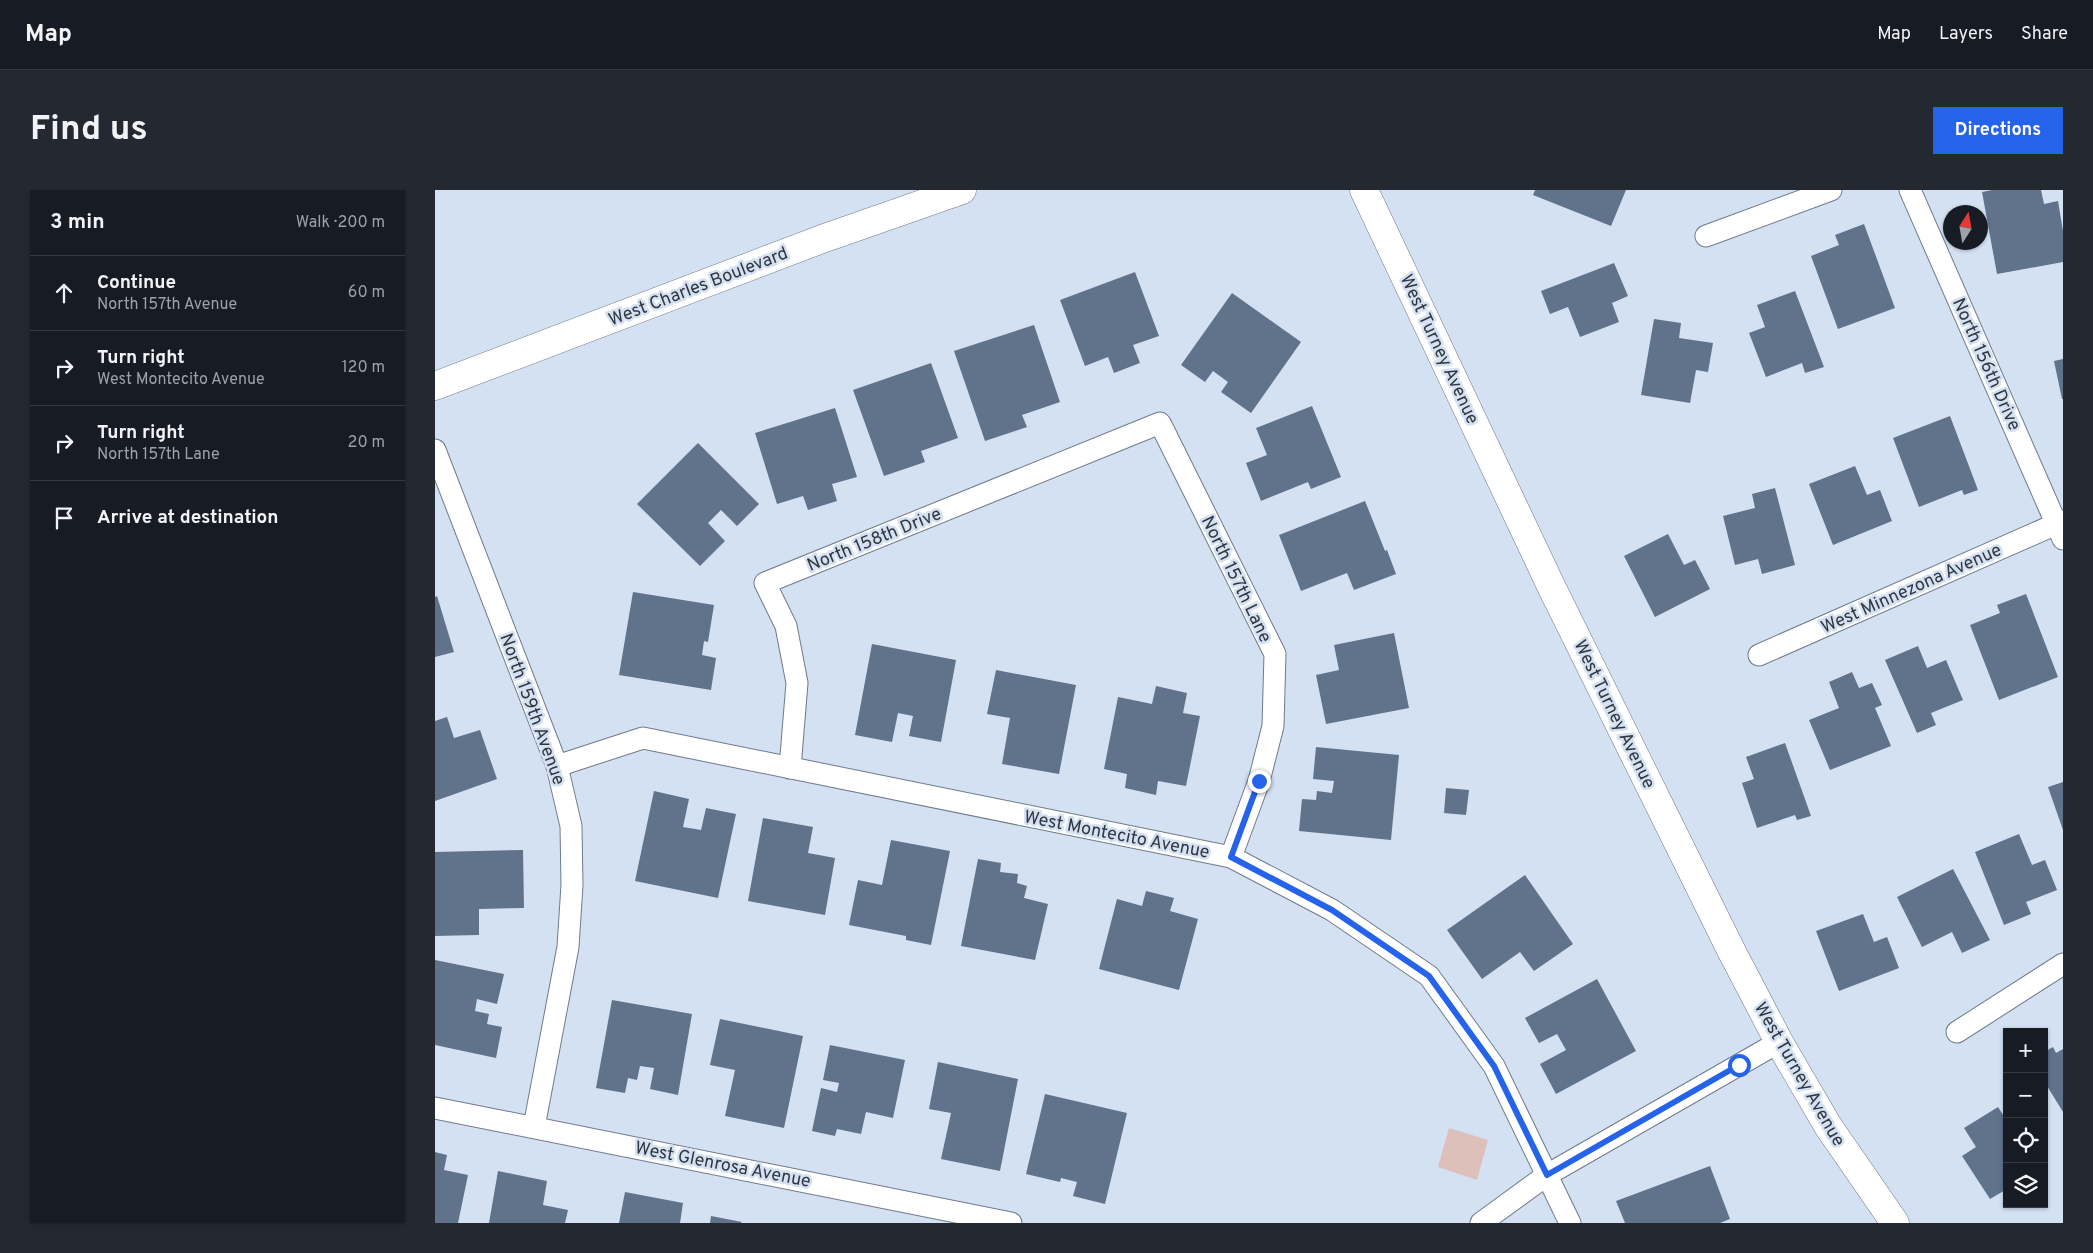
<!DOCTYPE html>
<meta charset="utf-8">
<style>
body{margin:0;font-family:Overpass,sans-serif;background:#242831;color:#f1f3f6}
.controls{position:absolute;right:15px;bottom:15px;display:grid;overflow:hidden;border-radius:0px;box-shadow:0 1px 4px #0004}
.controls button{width:45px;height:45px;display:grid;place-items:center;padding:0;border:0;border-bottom:1px solid #363941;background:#171b24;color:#f1f3f6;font:25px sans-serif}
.compass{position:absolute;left:1508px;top:15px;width:45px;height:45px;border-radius:50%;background:#171b24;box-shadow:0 1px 4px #0004;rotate:11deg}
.stop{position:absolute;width:15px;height:15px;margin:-11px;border:4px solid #2563eb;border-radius:50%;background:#fff}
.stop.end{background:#2563eb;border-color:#fff;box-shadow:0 1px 5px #0008}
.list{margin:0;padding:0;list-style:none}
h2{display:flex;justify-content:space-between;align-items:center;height:65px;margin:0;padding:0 20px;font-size:21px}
h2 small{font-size:16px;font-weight:400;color:#9ea1a6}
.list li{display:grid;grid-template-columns:32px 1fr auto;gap:15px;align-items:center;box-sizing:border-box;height:75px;padding:0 20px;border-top:1px solid #363941}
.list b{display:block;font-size:19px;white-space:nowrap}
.list p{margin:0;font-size:16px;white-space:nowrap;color:#9ea1a6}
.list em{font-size:16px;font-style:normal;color:#9ea1a6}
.icon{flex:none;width:28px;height:28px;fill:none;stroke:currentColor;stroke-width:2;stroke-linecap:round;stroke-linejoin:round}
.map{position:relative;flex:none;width:1628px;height:1033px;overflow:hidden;border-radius:0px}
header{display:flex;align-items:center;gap:30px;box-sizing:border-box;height:70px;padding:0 25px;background:#171b24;border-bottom:1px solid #363941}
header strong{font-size:24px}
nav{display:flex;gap:28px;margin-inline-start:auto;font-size:18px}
.intro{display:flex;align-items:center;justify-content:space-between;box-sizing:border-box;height:120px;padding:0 30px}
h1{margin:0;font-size:35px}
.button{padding:12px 22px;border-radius:0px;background:#2563eb;color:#fff;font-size:18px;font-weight:700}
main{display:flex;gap:30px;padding:0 30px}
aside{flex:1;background:#171b24;border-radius:0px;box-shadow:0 1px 4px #0004}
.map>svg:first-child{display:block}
.green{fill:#dec0ba}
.building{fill:#60738b}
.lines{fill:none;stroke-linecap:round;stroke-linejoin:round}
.street-casing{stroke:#6f7b8b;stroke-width:23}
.secondary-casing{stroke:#6f7b8b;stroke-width:29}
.street{stroke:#fff;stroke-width:21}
.secondary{stroke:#fff;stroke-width:28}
.route{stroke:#2563eb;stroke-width:6}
.labels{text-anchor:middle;stroke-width:5;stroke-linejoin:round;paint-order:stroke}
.street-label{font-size:18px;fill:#31373e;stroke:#d3e1f3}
</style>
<header>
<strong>Map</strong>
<nav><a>Map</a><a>Layers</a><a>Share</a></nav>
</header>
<div class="intro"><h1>Find us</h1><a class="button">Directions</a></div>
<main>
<aside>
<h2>3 min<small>Walk · 200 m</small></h2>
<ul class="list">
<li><svg class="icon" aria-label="ahead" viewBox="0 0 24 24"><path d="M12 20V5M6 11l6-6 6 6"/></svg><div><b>Continue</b><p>North 157th Avenue</p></div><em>60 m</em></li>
<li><svg class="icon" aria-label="right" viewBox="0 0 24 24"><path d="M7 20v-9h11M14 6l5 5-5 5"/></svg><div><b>Turn right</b><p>West Montecito Avenue</p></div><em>120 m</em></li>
<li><svg class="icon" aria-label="right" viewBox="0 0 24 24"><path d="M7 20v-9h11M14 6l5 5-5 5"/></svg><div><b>Turn right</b><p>North 157th Lane</p></div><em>20 m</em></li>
<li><svg class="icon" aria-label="arrive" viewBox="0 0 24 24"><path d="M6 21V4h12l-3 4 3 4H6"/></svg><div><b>Arrive at destination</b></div></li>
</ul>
</aside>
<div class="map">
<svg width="1628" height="1033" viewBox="0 0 1628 1033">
<rect width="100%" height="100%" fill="#d3e1f3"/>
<!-- green -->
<path class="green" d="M1014,938L1053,950L1042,990L1003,977Z"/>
<!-- building -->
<g class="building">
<path d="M1100,0H1191L1176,36L1098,5Z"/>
<path d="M1557,0H1606L1609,14L1623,11L1628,41V72L1562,84L1547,2Z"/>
<path d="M1429,34L1460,118L1403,139L1376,66L1404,55L1400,45Z"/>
<path d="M1179,73L1193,106L1177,113L1184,132L1145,147L1133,117L1115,124L1106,101Z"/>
<path d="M700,82L724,146L698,155L705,173L679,183L673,167L650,176L625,110Z"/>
<path d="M1360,101L1389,177L1370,183L1367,173L1331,187L1314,143L1330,137L1322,115Z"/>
<path d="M797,103L866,152L816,223L786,202L793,192L778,181L770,192L746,175Z"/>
<path d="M1219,129L1246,133L1244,148L1278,153L1273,182L1261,180L1255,213L1206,205Z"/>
<path d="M599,135L625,212L587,225L592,237L550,251L519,161Z"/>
<path d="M1628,169V209H1627L1619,171Z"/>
<path d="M496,173L523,248L486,261L490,272L449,286L418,200Z"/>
<path d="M877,216L906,287L876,299L873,292L826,311L811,273L832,265L821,238Z"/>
<path d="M400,218L422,287L397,294L402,311L373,320L368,306L342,314L320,243Z"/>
<path d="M1515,226L1543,300L1529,305L1527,300L1484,317L1458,248Z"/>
<path d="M263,253L324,314L302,336L286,320L273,333L290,351L265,376L202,314Z"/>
<path d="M1420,276L1432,305L1445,300L1457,331L1398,355L1374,294Z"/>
<path d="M1340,298L1360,375L1327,384L1323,369L1300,375L1288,326L1320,318L1317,304Z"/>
<path d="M930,311L950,361L952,360L961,384L919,400L912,383L866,401L844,345Z"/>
<path d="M1233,344L1249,375L1260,370L1275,399L1220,427L1189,366Z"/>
<path d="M198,402L279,415L273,452L269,451L267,465L281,468L276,500L184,485Z"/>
<path d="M1591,404L1623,487L1564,510L1535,435L1565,423L1562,415Z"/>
<path d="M2,406L19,462L0,467V407Z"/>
<path d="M959,443L974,518L891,534L881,485L904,480L899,455Z"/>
<path d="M437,454L521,470L506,552L474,546L478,526L463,523L457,552L420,545Z"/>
<path d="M1483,456L1492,478L1511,470L1528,510L1496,523L1501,535L1482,543L1450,470Z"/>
<path d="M561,480L641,495L624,584L567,574L575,528L552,524Z"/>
<path d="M1417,482L1424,498L1437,493L1447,515L1440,518L1456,556L1395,580L1374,530L1404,518L1394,492Z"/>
<path d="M721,496L752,503L748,523L765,526L751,596L723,591L721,605L690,598L692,584L669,579L683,507L717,514Z"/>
<path d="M12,527L19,548L45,540L62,589L0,611V531Z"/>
<path d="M1350,553L1376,626L1362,630L1360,625L1322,638L1307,593L1319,589L1311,567Z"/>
<path d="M881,557L964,565L956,650L864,641L867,609L881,610L882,601L897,603L899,591L878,589Z"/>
<path d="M1628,592V640L1613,597Z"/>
<path d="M1011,598L1034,600L1031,625L1009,623Z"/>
<path d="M219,601L254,609L248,637L266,640L271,618L301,624L283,708L200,691Z"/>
<path d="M328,628L378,637L373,663L400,668L390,725L313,711Z"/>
<path d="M1584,644L1597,675L1610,670L1622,700L1591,712L1596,724L1569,735L1540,662Z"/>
<path d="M456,650L515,661L496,755L471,750V746L414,735L423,690L447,695Z"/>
<path d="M88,660L89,718L44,719V745L0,746V662Z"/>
<path d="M543,669L566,673L565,682L583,684L582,693L592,696L589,708L613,714L600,770L526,756Z"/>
<path d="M1518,679L1555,750L1527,763L1517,742L1487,757L1462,707Z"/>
<path d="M1090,685L1138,754L1099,781L1085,762L1047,789L1012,740Z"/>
<path d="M711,701L739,708L735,721L763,729L744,800L664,779L682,709L707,716Z"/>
<path d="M1428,724L1439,752L1452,747L1464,778L1404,801L1381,741Z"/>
<path d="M0,770L69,784L62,814L42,809L40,821L54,824L52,834L67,837L61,868L0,855Z"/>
<path d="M1162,789L1201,861L1121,904L1105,874L1131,860L1122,844L1104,853L1090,828Z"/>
<path d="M177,810L257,824L243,905L215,899L219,878L205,876L202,890L193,888L190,903L161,898Z"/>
<path d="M285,829L368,846L349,938L290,926L300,880L275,875Z"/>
<path d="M395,855L470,870L458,928L431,922L426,944L402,939L400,946L377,941L386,898L402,902L404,893L388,890Z"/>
<path d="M1618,857L1621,863L1628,859V922L1609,891V862Z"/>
<path d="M503,872L583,889L565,981L506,969L516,923L494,919Z"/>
<path d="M610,904L692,923L670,1014L638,1006L642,992L626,988L625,992L591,984Z"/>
<path d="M1563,917L1572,931V999L1555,1009L1527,966L1541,957L1529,938Z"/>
<path d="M0,962L12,965L9,980L33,985L23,1033H0Z"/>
<path d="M1275,976L1295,1029L1285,1033H1190L1181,1011Z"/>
<path d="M63,981L112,991L108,1015L133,1020L130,1033H54Z"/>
<path d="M190,1002L248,1013L245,1033H184Z"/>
<path d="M276,1026L307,1032L306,1033H275Z"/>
</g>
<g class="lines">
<!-- street casing -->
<g class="street-casing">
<g id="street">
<path d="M1475,0L1628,349"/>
<path d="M1271,46L1396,0"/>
<path d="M0,260L122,576L136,636L137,695L133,757L99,937"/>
<path d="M1324,465L1628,331"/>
<path d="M122,576L208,548L796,667L897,720L994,786L1059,876L1135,1033"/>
<path d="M355,578L362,493L351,436L330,393L725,233L840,464L838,536L824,591L796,667"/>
<path d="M1522,842L1628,774"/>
<path d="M0,918L576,1033"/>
<path d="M1046,1033L1112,985L1344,852"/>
</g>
</g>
<!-- secondary casing -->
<g class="secondary-casing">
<g id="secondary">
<path d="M929,0L1117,398L1296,760L1344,852L1393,936L1460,1033"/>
<path d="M0,196L387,49L527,0"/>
</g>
</g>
<!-- street -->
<use href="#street" class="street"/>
<!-- secondary -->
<use href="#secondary" class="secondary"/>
</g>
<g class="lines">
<!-- route -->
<path class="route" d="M824,591L796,667L897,720L994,786L1059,876L1112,985L1304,875"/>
</g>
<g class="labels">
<!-- street labels -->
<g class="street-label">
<text transform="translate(263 96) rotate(-21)" y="6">West Charles Boulevard</text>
<text transform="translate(1005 159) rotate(65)" y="6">West Turney Avenue</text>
<text transform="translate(1552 174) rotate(66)" y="6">North 156th Drive</text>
<text transform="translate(439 349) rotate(-22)" y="6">North 158th Drive</text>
<text transform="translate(802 389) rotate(64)" y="6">North 157th Lane</text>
<text transform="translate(1476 398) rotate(-24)" y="6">West Minnezona Avenue</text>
<text transform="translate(98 519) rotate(70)" y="6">North 159th Avenue</text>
<text transform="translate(1180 524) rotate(64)" y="6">West Turney Avenue</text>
<text transform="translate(682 644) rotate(11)" y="6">West Montecito Avenue</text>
<text transform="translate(1365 884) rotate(60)" y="6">West Turney Avenue</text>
<text transform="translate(288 974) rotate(11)" y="6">West Glenrosa Avenue</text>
</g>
</g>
</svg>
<div class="controls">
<button>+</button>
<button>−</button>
<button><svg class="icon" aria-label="locate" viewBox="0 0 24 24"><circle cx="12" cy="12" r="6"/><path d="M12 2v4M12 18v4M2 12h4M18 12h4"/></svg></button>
<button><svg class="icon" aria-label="layers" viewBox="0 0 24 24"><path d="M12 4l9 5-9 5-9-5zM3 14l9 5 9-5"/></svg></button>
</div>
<svg class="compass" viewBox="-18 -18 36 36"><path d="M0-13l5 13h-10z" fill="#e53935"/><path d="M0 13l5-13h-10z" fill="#9ea1a6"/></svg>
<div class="stop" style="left:1304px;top:875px"></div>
<div class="stop end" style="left:824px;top:591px"></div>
</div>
</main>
